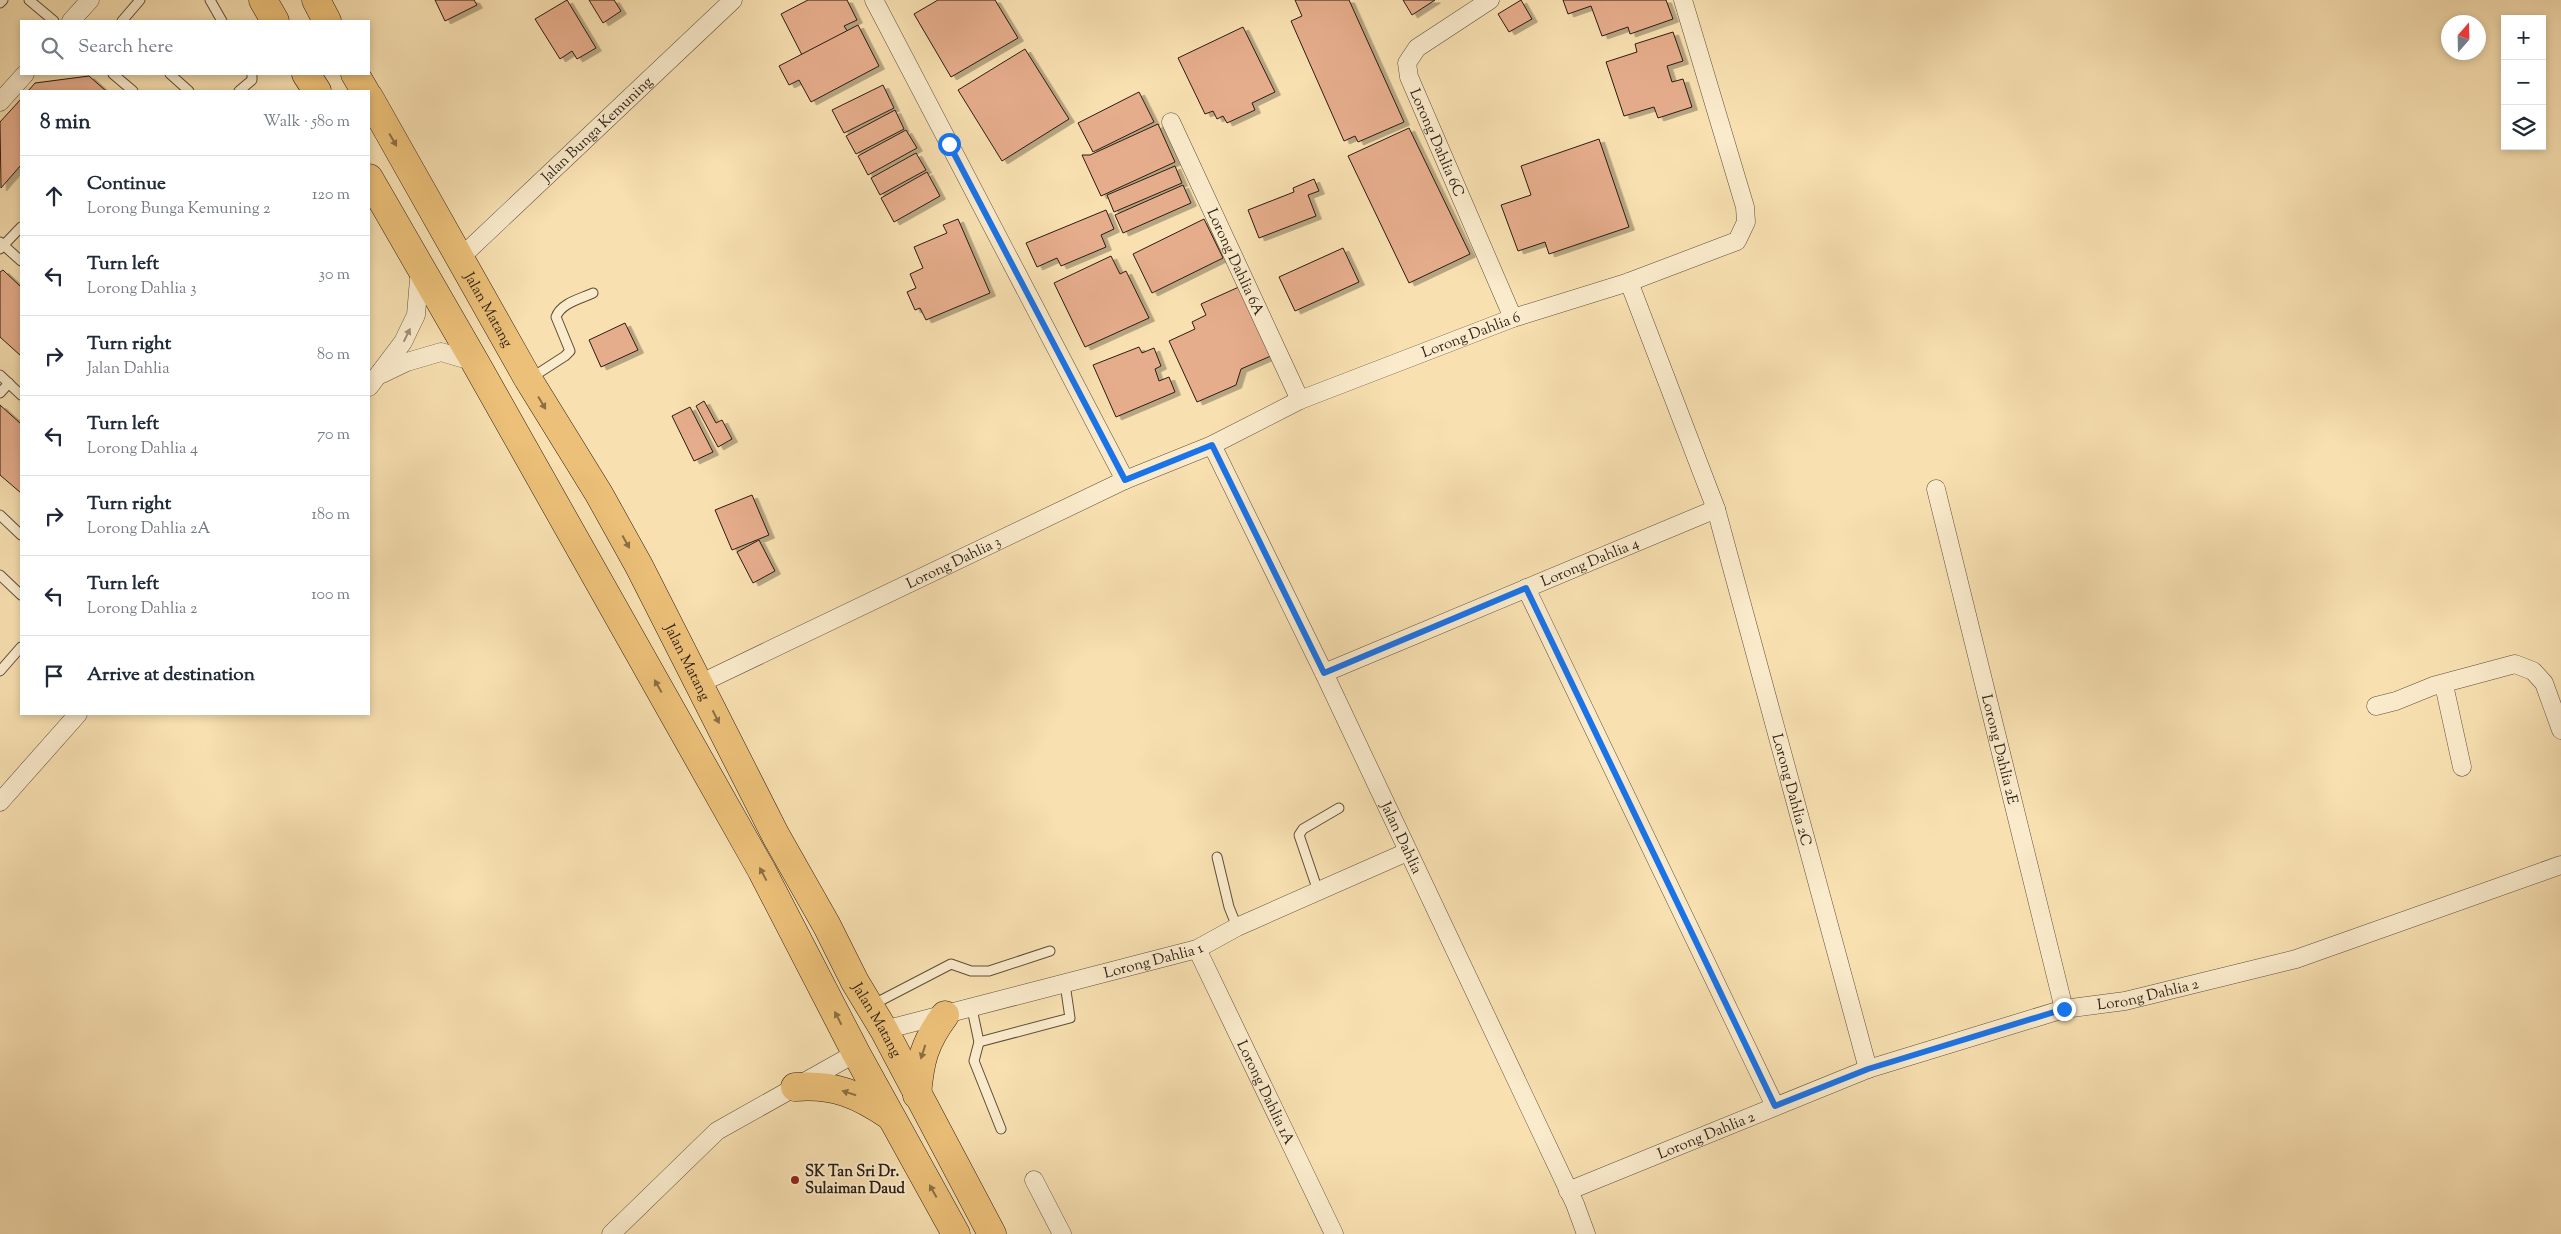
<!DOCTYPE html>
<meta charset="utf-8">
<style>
body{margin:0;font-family:"Sorts Mill Goudy",serif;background:#f6f6f7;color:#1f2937}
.controls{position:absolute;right:15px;top:15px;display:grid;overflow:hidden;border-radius:0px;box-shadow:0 2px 8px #0003}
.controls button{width:45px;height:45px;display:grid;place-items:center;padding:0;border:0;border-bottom:1px solid #e0e1e3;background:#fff;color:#1f2937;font:25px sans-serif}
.compass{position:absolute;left:2441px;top:15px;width:45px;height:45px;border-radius:50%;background:#fff;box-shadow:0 2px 8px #0003;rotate:20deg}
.stop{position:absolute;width:15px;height:15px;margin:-11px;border:4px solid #1a73e8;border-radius:50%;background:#fff}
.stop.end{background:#1a73e8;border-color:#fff;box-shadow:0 1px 5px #0008}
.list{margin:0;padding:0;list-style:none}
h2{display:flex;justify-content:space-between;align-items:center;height:65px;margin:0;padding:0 20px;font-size:21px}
h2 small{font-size:16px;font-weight:400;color:#747a83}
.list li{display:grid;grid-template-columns:32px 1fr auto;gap:15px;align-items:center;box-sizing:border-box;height:80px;padding:0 20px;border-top:1px solid #e0e1e3}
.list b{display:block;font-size:19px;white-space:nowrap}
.list p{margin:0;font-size:16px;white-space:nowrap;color:#747a83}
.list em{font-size:16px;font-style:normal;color:#747a83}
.icon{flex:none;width:28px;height:28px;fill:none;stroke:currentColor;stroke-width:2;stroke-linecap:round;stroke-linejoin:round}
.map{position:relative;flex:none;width:2561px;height:1234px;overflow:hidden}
.search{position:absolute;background:#fff;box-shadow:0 2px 8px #0003;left:20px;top:20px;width:350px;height:55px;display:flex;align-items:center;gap:12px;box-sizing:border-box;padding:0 18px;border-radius:0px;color:#747a83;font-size:19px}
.panel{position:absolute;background:#fff;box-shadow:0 2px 8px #0003;left:20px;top:90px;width:350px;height:625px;border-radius:0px}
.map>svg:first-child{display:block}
.building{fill:#e6ad8c;stroke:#2b1c11;filter:url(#shadow)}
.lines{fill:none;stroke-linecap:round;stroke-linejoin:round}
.lane-casing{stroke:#5e4d39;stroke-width:11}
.street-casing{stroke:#5e4d39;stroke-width:19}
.primary-casing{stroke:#2b1c11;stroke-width:29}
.lane{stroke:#faebcc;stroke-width:9}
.street{stroke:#faebcc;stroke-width:18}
.primary{stroke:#ecc078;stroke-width:28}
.oneway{fill:#8c6e44}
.oneway2{fill:#9d8e78}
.route{stroke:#1a73e8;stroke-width:6}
.poi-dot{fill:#8f2418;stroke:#faebcc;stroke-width:2}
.labels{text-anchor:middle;stroke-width:4;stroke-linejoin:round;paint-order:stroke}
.street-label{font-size:15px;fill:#2b1c11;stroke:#faebcc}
.poi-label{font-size:15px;font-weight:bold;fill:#2b1c11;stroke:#faebcc;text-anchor:start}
</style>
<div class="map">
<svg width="2561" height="1234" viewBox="0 0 2561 1234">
<defs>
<filter id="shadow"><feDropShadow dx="5.5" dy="3" stdDeviation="0" flood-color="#0004"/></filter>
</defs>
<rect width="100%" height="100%" fill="#f8e0b1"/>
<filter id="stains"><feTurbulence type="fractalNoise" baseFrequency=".004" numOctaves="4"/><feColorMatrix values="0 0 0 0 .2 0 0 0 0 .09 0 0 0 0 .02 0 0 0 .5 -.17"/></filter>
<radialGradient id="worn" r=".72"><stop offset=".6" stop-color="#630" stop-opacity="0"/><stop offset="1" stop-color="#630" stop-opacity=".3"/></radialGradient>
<!-- building -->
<g class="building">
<path d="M435,0H474L477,5L445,21Z"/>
<path d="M567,0L596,48L577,59L572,51L560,59L535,19Z"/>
<path d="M589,0H614L621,11L603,23Z"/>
<path d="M808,0H847L857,20L844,26L848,32L802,55L781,14Z"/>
<path d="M938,0H995L1018,38L951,77L914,14Z"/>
<path d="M1295,0H1349L1404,122L1358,142L1355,136L1344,141L1291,21L1302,16Z"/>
<path d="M1403,0H1435L1412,15Z"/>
<path d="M1521,0L1532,19L1509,32L1498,14Z"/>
<path d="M1563,0H1666L1673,19L1630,34L1628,27L1602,36L1591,6L1568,14Z"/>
<path d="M858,25L879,66L811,102L799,80L789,85L779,66Z"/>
<path d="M1243,27L1275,92L1252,103L1255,110L1227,123L1223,116L1217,119L1213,111L1205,114L1178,58Z"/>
<path d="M1673,32L1683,61L1667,66L1672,82L1683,79L1692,107L1658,118L1654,107L1624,116L1606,62L1637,52L1635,44Z"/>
<path d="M1025,49L1069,119L1002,161L958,90Z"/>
<path d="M89,76L106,91H28L35,83Z"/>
<path d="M883,85L894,108L844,133L832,110Z"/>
<path d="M1139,92L1154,122L1093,152L1078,123Z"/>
<path d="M21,99V165L1,188L0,122Z"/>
<path d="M895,110L904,129L856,154L846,136Z"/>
<path d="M1158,124L1175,162L1101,196L1082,155H1090Z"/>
<path d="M1409,128L1470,254L1409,283L1348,156Z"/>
<path d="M906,130L917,148L868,175L858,156Z"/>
<path d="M1599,139L1629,227L1549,254L1545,242L1518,251L1501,205L1531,195L1521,166Z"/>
<path d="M916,153L926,170L880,195L871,178Z"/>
<path d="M1175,166L1182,183L1114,212L1107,195Z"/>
<path d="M927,172L940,196L894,222L881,198Z"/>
<path d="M1314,179L1319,191L1308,195L1316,216L1259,238L1248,210L1294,192L1293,188Z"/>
<path d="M1183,185L1191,203L1123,233L1115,215Z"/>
<path d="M1106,210L1114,229L1101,235L1106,247L1061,266L1057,258L1037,267L1026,243Z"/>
<path d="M958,219L990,293L926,320L920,308L915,310L907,292L916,288L910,274L923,268L914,247L947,233L943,225Z"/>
<path d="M1204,219L1223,258L1152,293L1133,254Z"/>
<path d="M1343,248L1359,282L1295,311L1279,277Z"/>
<path d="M1111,256L1120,274L1126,271L1149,318L1085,347L1054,283Z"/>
<path d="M3,270L21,287V356L0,337V272Z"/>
<path d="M1241,286L1273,355L1241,369L1236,385L1197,402L1169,341L1195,329L1192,322L1206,315L1201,304Z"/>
<path d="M625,323L638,350L601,367L589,340Z"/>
<path d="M1139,347L1142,353L1154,348L1161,366L1155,369L1159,381L1169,377L1175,392L1116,417L1093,365Z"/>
<path d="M704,401L716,423L722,420L732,439L718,447L696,406Z"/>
<path d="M0,405L21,424V493L0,475Z"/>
<path d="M690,407L713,452L694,461L672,416Z"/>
<path d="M752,495L769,535L732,550L715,510Z"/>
<path d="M759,540L775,571L753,583L737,552Z"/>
</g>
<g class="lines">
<!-- lane casing -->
<g class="lane-casing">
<g id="lane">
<path d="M29,0L54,21"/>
<path d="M210,0L222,21"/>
<path d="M0,3L3,0"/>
<path d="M122,21L140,0"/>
<path d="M113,74L133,91"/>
<path d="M170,74L189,91"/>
<path d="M239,91L252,80V74"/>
<path d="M0,242L21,261"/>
<path d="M0,249L21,227"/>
<path d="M0,375L21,395"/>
<path d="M531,378L565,356L570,351L556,317C561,303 580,299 593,293"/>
<path d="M0,393L9,383"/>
<path d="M0,515L21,535"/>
<path d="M0,575L21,595"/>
<path d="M0,671L21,647"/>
<path d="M1217,857L1229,907L1237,927"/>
<path d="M1318,891L1299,835L1303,829L1339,808"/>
<path d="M872,1005L951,964L971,971H989L1050,951"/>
<path d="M972,1009L979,1042L974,1061L1001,1129"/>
<path d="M979,1042L1070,1018L1065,984"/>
</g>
</g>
<!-- street casing -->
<g class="street-casing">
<g id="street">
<path d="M874,0L1125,480"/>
<path id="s1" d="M1490,0L1417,48L1407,63L1409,77L1513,318"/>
<path d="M71,21L90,0"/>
<path d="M0,102L25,74"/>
<path id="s2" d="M1171,122L1300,400"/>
<path id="s3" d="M460,258L733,0"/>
<path id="s4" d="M1629,282L1716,509L1868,1069"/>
<path d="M382,374L407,362L441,352L475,362"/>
<path d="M369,387L403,342L416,315L420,267"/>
<path id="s5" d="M1212,445L1324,673L1575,1204L1586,1234"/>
<path id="s6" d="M1936,489L2064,1009"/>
<path d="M1526,588L1775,1106"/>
<path id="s7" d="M1324,673L1716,509"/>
<path id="s8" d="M699,684L1125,480L1212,445L1300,400L1513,318L1629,282L1737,241L1746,222L1745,207L1683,0"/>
<path d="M2444,685L2462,767"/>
<path d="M2376,706L2396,701L2433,686L2515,664L2533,671L2544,683L2561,730"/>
<path d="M0,802L78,714"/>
<path id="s9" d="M1197,949L1334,1234"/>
<path id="s10" d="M884,1030L1197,949L1237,927L1407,852"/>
<path d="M1034,1180L1062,1234"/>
<path id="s11" d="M1568,1191L1868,1069L2064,1009L2125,1001L2296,959L2561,865"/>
<path d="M611,1234L717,1131L856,1053"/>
</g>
</g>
<!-- primary casing -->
<g class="primary-casing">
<g id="primary">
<path d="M263,0L275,21"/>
<path d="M316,0L327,21"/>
<path d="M306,74L317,91"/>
<path d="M355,74L365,91"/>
<path id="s12" d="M369,97L528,379L599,494L639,566L776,836L827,926L855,982L884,1030L992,1234"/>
<path d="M369,178L475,362L762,871L856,1053L956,1234"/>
<path d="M795,1087C834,1084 858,1094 890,1116"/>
<path d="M917,1095C920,1061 924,1043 945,1015"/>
</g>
</g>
<!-- lane -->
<use href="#lane" class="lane"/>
<!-- street -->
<use href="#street" class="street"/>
<!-- primary -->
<use href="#primary" class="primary"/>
</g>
<!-- one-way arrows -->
<defs><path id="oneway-solid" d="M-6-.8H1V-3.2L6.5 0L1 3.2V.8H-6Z" transform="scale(1.25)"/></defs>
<g class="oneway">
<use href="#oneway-solid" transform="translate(393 140) rotate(60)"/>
<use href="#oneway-solid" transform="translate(542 403) rotate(59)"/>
<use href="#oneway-solid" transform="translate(626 542) rotate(61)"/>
<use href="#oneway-solid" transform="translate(658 686) rotate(-119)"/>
<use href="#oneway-solid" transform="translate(716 717) rotate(63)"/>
<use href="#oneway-solid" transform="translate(763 874) rotate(-118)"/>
<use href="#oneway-solid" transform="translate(838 1018) rotate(-117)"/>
<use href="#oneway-solid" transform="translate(923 1052) rotate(108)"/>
<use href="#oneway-solid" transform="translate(849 1093) rotate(-162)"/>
<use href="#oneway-solid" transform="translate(933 1191) rotate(-119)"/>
</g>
<use class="oneway2" href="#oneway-solid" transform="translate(407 335) rotate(-64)"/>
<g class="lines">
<!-- route -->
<path class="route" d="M949,144L1125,480L1212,445L1324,673L1526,588L1775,1106L1868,1069L2064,1009"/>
</g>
<!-- markers -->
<circle class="poi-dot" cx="795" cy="1180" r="5"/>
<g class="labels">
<!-- street labels -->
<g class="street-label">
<text dy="5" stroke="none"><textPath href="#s3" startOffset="188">Jalan Bunga Kemuning</textPath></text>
<text dy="5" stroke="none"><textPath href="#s1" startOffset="191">Lorong Dahlia 6C</textPath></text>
<text dy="5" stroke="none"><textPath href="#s2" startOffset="154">Lorong Dahlia 6A</textPath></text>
<text dy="5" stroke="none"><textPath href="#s12" startOffset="244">Jalan Matang</textPath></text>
<text dy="5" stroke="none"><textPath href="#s8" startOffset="848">Lorong Dahlia 6</textPath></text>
<text dy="5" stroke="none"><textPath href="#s7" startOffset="288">Lorong Dahlia 4</textPath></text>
<text dy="5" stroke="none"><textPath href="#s8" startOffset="282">Lorong Dahlia 3</textPath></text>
<text dy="5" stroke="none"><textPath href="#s12" startOffset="649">Jalan Matang</textPath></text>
<text dy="5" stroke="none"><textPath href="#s6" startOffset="268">Lorong Dahlia 2E</textPath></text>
<text dy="5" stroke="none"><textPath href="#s4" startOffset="534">Lorong Dahlia 2C</textPath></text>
<text dy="5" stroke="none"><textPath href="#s5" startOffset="436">Jalan Dahlia</textPath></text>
<text dy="5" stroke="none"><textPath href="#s10" startOffset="278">Lorong Dahlia 1</textPath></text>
<text dy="5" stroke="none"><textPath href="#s11" startOffset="614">Lorong Dahlia 2</textPath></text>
<text dy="5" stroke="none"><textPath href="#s12" startOffset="1054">Jalan Matang</textPath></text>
<text dy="5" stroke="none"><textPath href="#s9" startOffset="159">Lorong Dahlia 1A</textPath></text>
<text dy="5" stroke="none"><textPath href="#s11" startOffset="149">Lorong Dahlia 2</textPath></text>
</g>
<!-- poi labels -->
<g class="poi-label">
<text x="805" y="1176">SK Tan Sri Dr.<tspan x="805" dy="17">Sulaiman Daud</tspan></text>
</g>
</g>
<rect width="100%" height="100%" filter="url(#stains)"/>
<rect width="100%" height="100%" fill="url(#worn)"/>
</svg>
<div class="controls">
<button>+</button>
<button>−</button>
<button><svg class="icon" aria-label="layers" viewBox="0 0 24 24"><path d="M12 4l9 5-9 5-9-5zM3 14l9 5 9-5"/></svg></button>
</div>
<svg class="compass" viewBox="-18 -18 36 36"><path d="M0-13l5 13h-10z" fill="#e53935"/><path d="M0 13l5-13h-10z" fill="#747a83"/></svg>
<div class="stop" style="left:949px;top:144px"></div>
<div class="stop end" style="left:2064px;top:1009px"></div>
<div class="search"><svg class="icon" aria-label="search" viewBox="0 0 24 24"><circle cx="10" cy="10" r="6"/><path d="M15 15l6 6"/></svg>Search here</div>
<section class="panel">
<h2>8 min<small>Walk · 580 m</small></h2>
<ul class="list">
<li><svg class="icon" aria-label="ahead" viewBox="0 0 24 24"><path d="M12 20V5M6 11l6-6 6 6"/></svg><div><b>Continue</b><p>Lorong Bunga Kemuning 2</p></div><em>120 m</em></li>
<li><svg class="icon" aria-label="left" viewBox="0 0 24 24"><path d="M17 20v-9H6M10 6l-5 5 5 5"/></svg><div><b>Turn left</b><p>Lorong Dahlia 3</p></div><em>30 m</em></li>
<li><svg class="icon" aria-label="right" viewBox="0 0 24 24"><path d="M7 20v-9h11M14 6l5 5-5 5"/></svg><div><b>Turn right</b><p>Jalan Dahlia</p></div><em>80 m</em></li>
<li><svg class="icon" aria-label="left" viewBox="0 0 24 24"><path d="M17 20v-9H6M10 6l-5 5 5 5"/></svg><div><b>Turn left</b><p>Lorong Dahlia 4</p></div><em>70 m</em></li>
<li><svg class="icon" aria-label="right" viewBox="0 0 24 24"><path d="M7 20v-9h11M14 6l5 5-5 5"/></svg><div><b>Turn right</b><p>Lorong Dahlia 2A</p></div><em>180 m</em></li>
<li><svg class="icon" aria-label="left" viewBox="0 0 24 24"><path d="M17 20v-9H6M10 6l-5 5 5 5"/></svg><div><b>Turn left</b><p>Lorong Dahlia 2</p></div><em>100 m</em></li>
<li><svg class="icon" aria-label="arrive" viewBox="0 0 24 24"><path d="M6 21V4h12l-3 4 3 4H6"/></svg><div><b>Arrive at destination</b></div></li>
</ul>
</section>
</div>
